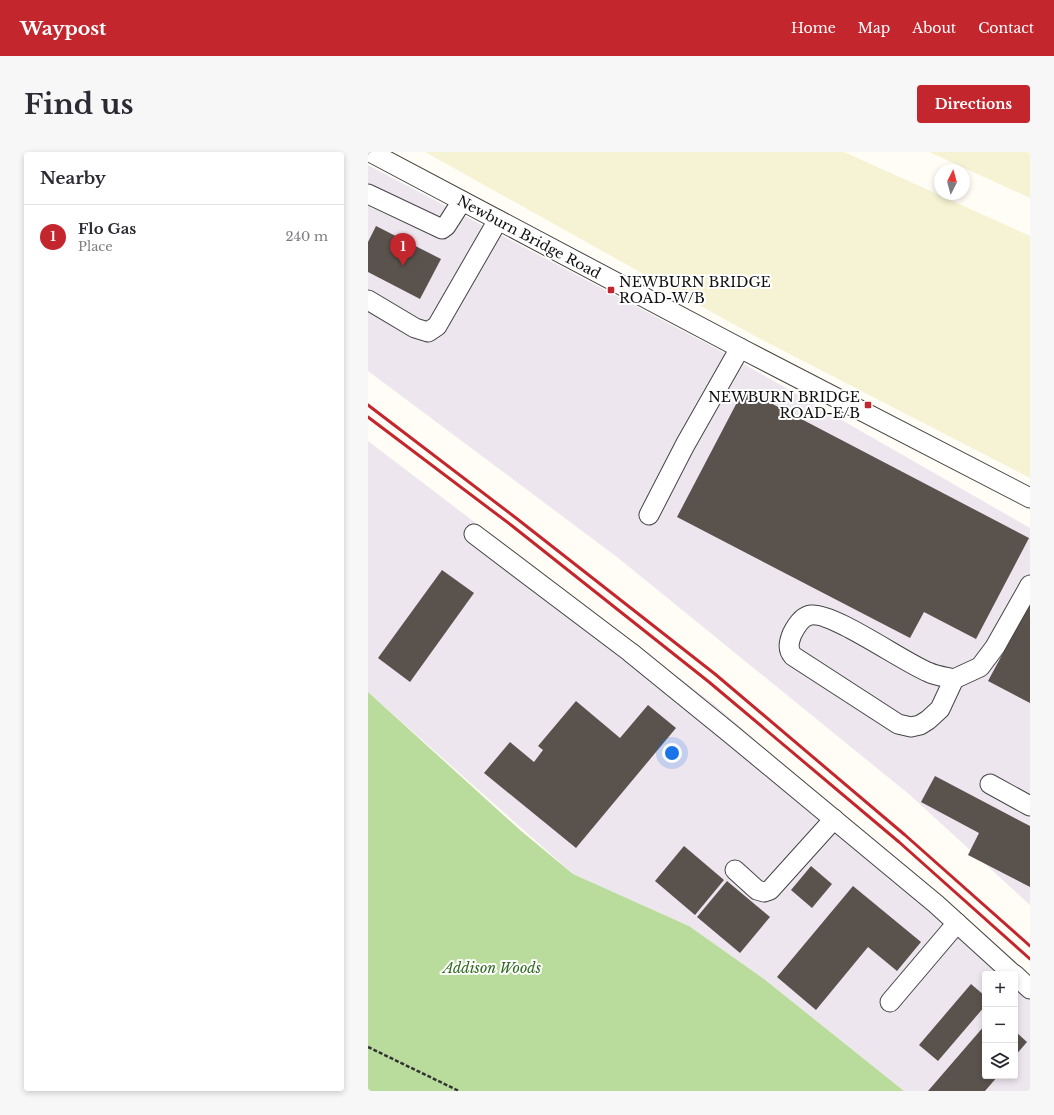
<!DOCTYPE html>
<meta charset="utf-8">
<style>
body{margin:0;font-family:"Libre Baskerville",serif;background:#f7f7f7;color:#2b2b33}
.controls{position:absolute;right:12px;bottom:12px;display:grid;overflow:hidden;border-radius:4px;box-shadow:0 2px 6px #0003}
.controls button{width:36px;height:36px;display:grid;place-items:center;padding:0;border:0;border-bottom:1px solid #e1e1e2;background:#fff;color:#2b2b33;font:20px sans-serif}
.compass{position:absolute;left:566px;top:12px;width:36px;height:36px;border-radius:50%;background:#fff;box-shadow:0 2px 6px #0003;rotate:6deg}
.you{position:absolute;left:304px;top:601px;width:14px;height:14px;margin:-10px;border:3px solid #fff;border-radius:50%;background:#1a73e8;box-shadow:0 0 0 6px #1a73e833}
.badge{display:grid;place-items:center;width:26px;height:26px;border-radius:50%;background:#c4262e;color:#fff;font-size:13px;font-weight:700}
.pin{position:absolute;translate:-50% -33px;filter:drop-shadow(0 1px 2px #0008)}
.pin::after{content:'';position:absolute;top:21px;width:14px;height:12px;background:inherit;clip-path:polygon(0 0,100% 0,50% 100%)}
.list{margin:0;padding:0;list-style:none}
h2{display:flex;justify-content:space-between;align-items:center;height:52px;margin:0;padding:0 16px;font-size:17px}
h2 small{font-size:13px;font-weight:400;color:#7c7c81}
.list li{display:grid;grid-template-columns:26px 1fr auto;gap:12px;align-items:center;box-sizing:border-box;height:64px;padding:0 16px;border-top:1px solid #e1e1e2}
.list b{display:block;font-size:15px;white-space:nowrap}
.list p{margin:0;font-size:13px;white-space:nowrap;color:#7c7c81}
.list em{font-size:13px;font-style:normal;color:#7c7c81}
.icon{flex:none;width:22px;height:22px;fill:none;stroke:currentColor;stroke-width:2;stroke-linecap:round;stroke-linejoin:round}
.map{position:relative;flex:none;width:662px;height:939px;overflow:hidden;border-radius:4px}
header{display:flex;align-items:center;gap:24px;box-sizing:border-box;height:56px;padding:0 20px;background:#c4262e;color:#fff}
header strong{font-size:19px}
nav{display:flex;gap:22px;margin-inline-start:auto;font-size:14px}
.intro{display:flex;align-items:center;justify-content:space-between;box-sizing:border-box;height:96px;padding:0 24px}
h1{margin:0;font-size:28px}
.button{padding:10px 18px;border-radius:4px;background:#c4262e;color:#fff;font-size:14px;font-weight:700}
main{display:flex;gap:24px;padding:0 24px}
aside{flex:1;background:#fff;border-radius:4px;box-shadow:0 2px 6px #0003}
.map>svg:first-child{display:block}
.industrial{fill:#eee6ef;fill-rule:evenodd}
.farmland{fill:#f6f3d4}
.forest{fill:#b9dc9c}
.building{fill:#5a524d}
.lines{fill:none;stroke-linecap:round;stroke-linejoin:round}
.minor-casing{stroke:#444;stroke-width:21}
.path{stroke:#333;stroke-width:2.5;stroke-dasharray:4 2;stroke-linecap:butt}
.minor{stroke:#fff;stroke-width:19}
.rail{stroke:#c4262e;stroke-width:3}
.poi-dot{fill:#c4262e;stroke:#fff;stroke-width:1.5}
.labels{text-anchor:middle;stroke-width:4;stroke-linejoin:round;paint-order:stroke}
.street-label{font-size:14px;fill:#111;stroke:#fff}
.poi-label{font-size:14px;fill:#111;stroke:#fff;text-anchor:start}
.park-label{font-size:14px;font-style:italic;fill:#2f6b1f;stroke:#fff}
</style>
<header>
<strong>Waypost</strong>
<nav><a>Home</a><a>Map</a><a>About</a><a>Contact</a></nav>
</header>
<div class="intro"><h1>Find us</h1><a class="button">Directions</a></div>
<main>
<aside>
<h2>Nearby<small></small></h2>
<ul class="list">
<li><span class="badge">1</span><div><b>Flo Gas</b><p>Place</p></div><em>240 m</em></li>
</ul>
</aside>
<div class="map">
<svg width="662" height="939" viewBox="0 0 662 939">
<rect width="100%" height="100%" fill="#fffdf5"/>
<!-- industrial -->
<g class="industrial">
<path d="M0,13L355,200L662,376V753L542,643L249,405L0,219Z"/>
<path d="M0,289L347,553L662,827V939H536L396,827L321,774L205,722L0,540ZM617,822H647V924H617Z"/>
</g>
<!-- farmland -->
<g class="farmland">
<path d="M57,0H476L662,84V326L383,182Z"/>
<path d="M561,0H662V46Z"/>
</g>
<!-- forest -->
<path class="forest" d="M0,540L152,678L205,722L321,774L396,827L536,939H0Z"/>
<!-- building -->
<g class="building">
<path d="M8,74L73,107L52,147L0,120V90Z"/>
<path d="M376,237L661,386L608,487L556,460L542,486L309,365Z"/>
<path d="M74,418L106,441L42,530L10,506Z"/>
<path d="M662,451V551L620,529Z"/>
<path d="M208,549L252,586L280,553L308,576L208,696L116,621L142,590L166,610L175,598L170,594Z"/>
<path d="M567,624L662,674V735L600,703L611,681L553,650Z"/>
<path d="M316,694L356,728L327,763L287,729Z"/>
<path d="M443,714L464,732L444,756L423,738Z"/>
<path d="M359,729L402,765L372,801L329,765Z"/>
<path d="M485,734L553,790L529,819L500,795L448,858L409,825Z"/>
<path d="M603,832L617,844V854L570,909L551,893Z"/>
<path d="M617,873V924H630L617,939H560Z"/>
<path d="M647,879L659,890L647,904Z"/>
</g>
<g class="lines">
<!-- minor casing -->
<g class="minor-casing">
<g id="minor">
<path d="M2,0L372,196L662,346"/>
<path d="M0,42L74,77L78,74L94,49"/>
<path d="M0,148L47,176L60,180L69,174L130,68"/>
<path d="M281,363L317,293L372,196"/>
<path d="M106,382L262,500L363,582L568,752L645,822"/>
<path d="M586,527C578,525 568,524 560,520C535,510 465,460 443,463C434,464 428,474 424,482C421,490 419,497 425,504L530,572L543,575L552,573L560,568L572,557L586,527L612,515L627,495L662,433"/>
<path d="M622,632L662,654"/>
<path d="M367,718L389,738L396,740L402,738L466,667"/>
<path d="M647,823L662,837"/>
<path d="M522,850L589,771"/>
</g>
</g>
<!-- path -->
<path class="path" d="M0,895L91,939"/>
<!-- minor -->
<use href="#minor" class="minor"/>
<!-- rail -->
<g class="rail">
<path d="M0,253L148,366L347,522L537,683L662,794"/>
<path d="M0,265L143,373L341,530L531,690L662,807"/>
</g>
</g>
<!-- markers -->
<g class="poi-dot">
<rect x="239" y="134" width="8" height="8" rx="2"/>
<rect x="496" y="249" width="8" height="8" rx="2"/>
</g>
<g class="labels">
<!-- street labels -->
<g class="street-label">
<text transform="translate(161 85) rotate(28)" y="5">Newburn Bridge Road</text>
</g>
<!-- poi labels -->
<g class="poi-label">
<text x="251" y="135">NEWBURN BRIDGE<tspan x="251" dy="16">ROAD-W/B</tspan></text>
<text x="492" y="250" text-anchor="end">NEWBURN BRIDGE<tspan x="492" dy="16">ROAD-E/B</tspan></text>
</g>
<!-- park labels -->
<g class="park-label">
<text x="124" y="821">Addison Woods</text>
</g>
</g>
</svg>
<div class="controls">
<button>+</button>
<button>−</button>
<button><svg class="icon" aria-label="layers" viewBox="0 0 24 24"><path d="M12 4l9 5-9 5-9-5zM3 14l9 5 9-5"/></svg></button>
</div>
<svg class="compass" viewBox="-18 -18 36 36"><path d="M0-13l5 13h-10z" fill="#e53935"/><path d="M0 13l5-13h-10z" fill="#7c7c81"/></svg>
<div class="you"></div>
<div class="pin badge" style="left:35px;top:114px">1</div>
</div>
</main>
